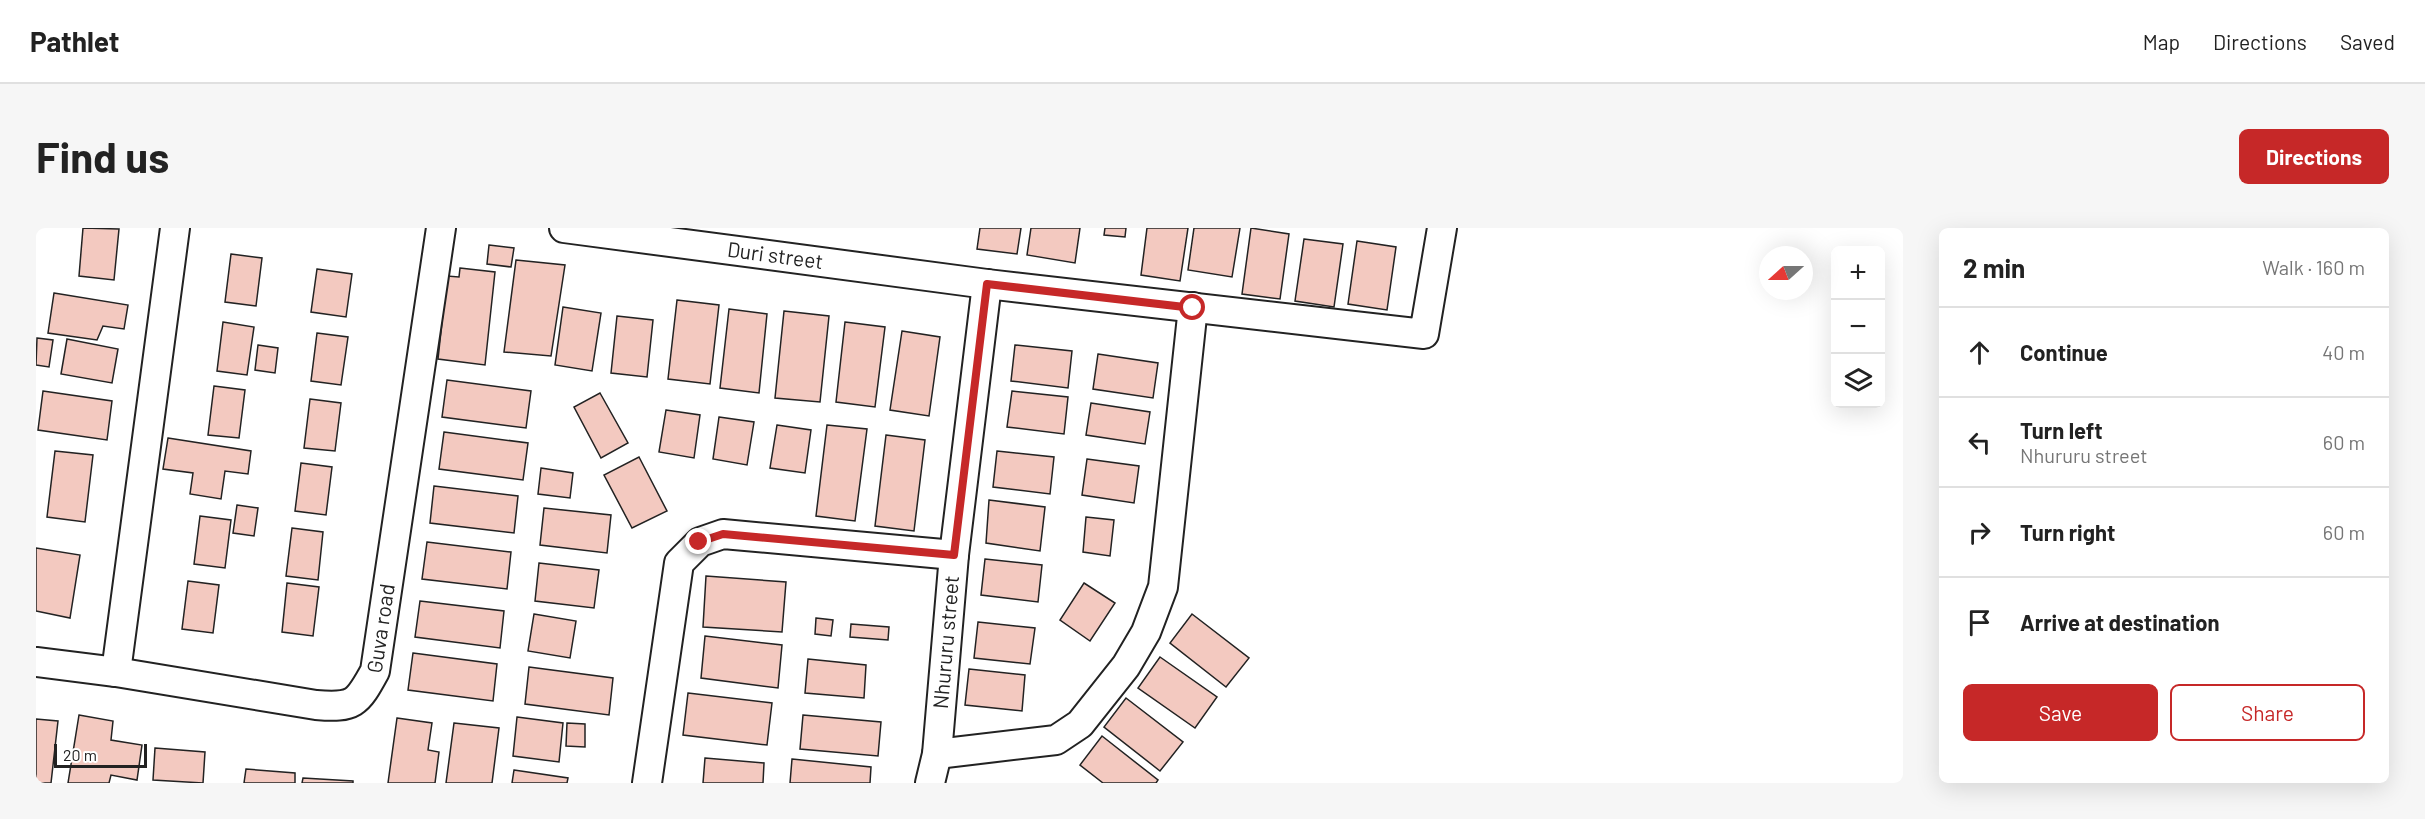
<!DOCTYPE html>
<meta charset="utf-8">
<style>
body{margin:0;font-family:Barlow,sans-serif;background:#f6f6f6;color:#222}
.controls{position:absolute;right:18px;top:18px;display:grid;overflow:hidden;border-radius:9px;box-shadow:0 6px 24px #0002}
.controls button{width:54px;height:54px;display:grid;place-items:center;padding:0;border:0;border-bottom:2px solid #e0e0e0;background:#fff;color:#222;font:30px sans-serif}
.compass{position:absolute;left:1723px;top:18px;width:54px;height:54px;border-radius:50%;background:#fff;box-shadow:0 6px 24px #0002;rotate:249deg}
.scale{position:absolute;left:18px;bottom:15px;width:93px;box-sizing:border-box;padding-left:6px;border:3px solid #222;border-top:0;font-size:16px;line-height:21px;white-space:nowrap;color:#222;-webkit-text-stroke:4px #fff;paint-order:stroke}
.stop{position:absolute;width:18px;height:18px;margin:-14px;border:4px solid #c62828;border-radius:50%;background:#fff}
.stop.end{background:#c62828;border-color:#fff;box-shadow:0 2px 6px #0008}
.list{margin:0;padding:0;list-style:none}
h2{display:flex;justify-content:space-between;align-items:center;height:78px;margin:0;padding:0 24px;font-size:26px}
h2 small{font-size:20px;font-weight:400;color:#767676}
.list li{display:grid;grid-template-columns:39px 1fr auto;gap:18px;align-items:center;box-sizing:border-box;height:90px;padding:0 24px;border-top:2px solid #e0e0e0}
.list b{display:block;font-size:22px;white-space:nowrap}
.list p{margin:0;font-size:20px;white-space:nowrap;color:#767676}
.list em{font-size:20px;font-style:normal;color:#767676}
.actions{display:flex;gap:12px;padding:18px 24px}
.actions a{flex:1;padding:14px 0;border:2px solid #c62828;border-radius:9px;text-align:center;font-size:21px;color:#c62828}
.actions .main{background:#c62828;color:#fff}
.icon{flex:none;width:33px;height:33px;fill:none;stroke:currentColor;stroke-width:2;stroke-linecap:round;stroke-linejoin:round}
.map{position:relative;flex:none;width:1867px;height:555px;overflow:hidden;border-radius:9px}
header{display:flex;align-items:center;gap:36px;box-sizing:border-box;height:84px;padding:0 30px;background:#fff;border-bottom:2px solid #e0e0e0}
header strong{font-size:28px}
nav{display:flex;gap:33px;margin-inline-start:auto;font-size:21px}
.intro{display:flex;align-items:center;justify-content:space-between;box-sizing:border-box;height:144px;padding:0 36px}
h1{margin:0;font-size:42px}
.button{padding:15px 27px;border-radius:9px;background:#c62828;color:#fff;font-size:21px;font-weight:700}
main{display:flex;gap:36px;padding:0 36px}
aside{flex:1;background:#fff;border-radius:9px;box-shadow:0 6px 24px #0002}
.map>svg:first-child{display:block}
.building{fill:#f3c9c0;stroke:#222;stroke-width:1.5}
.lines{fill:none;stroke-linecap:round;stroke-linejoin:round}
.street-casing{stroke:#222;stroke-width:32}
.street{stroke:#fff;stroke-width:28}
.route{stroke:#c62828;stroke-width:8}
.labels{text-anchor:middle;stroke-width:4.5;stroke-linejoin:round;paint-order:stroke}
.street-label{font-size:21px;fill:#222;stroke:#fff}
</style>
<header>
<strong>Pathlet</strong>
<nav><a>Map</a><a>Directions</a><a>Saved</a></nav>
</header>
<div class="intro"><h1>Find us</h1><a class="button">Directions</a></div>
<main>
<div class="map">
<svg width="1867" height="555" viewBox="0 0 1867 555">
<rect width="100%" height="100%" fill="#fff"/>
<!-- building -->
<g class="building">
<path d="M47,0L83,1L78,52L43,48Z"/>
<path d="M944,0H985L981,26L941,21Z"/>
<path d="M995,0H1044L1039,35L991,27Z"/>
<path d="M1069,0H1090L1089,9L1068,7Z"/>
<path d="M1111,0H1152L1144,53L1105,47Z"/>
<path d="M1158,0H1204L1196,49L1152,42Z"/>
<path d="M1215,0L1253,6L1244,71L1206,66Z"/>
<path d="M1268,11L1307,16L1298,79L1259,73Z"/>
<path d="M1321,13L1360,19L1351,82L1312,76Z"/>
<path d="M453,17L478,20L475,39L451,36Z"/>
<path d="M195,26L226,30L220,78L189,74Z"/>
<path d="M480,32L529,37L515,128L468,124Z"/>
<path d="M424,40L459,44L449,137L402,131L411,48L423,49Z"/>
<path d="M281,41L316,46L310,89L275,84Z"/>
<path d="M18,65L92,77L88,101L67,98L61,112L12,105Z"/>
<path d="M641,72L683,77L674,156L632,151Z"/>
<path d="M527,79L565,85L556,143L519,137Z"/>
<path d="M693,81L731,86L723,165L684,160Z"/>
<path d="M748,83L793,88L784,174L739,170Z"/>
<path d="M581,88L617,92L611,149L575,145Z"/>
<path d="M187,94L218,99L211,147L181,143Z"/>
<path d="M809,94L849,99L839,179L800,174Z"/>
<path d="M866,103L904,109L893,188L854,182Z"/>
<path d="M281,105L312,109L305,157L275,153Z"/>
<path d="M1,110L17,112L13,139L0,137Z"/>
<path d="M31,111L82,121L76,155L25,146Z"/>
<path d="M222,117L242,120L239,145L219,142Z"/>
<path d="M979,117L1036,123L1032,160L975,153Z"/>
<path d="M1062,126L1122,135L1117,170L1057,161Z"/>
<path d="M411,152L495,163L490,200L406,189Z"/>
<path d="M178,158L209,162L203,210L172,207Z"/>
<path d="M7,163L76,173L71,212L2,202Z"/>
<path d="M976,163L1032,169L1028,206L971,199Z"/>
<path d="M564,165L592,215L565,230L538,179Z"/>
<path d="M274,171L305,175L299,223L268,220Z"/>
<path d="M1055,175L1114,184L1109,216L1050,207Z"/>
<path d="M630,182L664,187L658,230L623,224Z"/>
<path d="M683,189L718,194L711,237L677,231Z"/>
<path d="M741,197L775,202L769,245L734,240Z"/>
<path d="M791,197L831,201L819,293L780,288Z"/>
<path d="M408,204L492,215L487,252L403,241Z"/>
<path d="M850,207L889,212L878,303L839,298Z"/>
<path d="M132,210L215,223L212,246L189,243L185,271L154,266L157,245L127,241Z"/>
<path d="M19,223L57,227L49,294L11,289Z"/>
<path d="M961,223L1018,229L1014,266L957,259Z"/>
<path d="M603,229L631,283L596,300L568,247Z"/>
<path d="M1051,231L1103,238L1098,275L1046,267Z"/>
<path d="M265,235L296,239L290,287L259,283Z"/>
<path d="M505,240L537,245L534,270L502,266Z"/>
<path d="M398,258L482,268L478,305L394,295Z"/>
<path d="M953,272L1009,279L1004,323L950,315Z"/>
<path d="M201,277L222,280L218,308L197,305Z"/>
<path d="M508,280L575,287L571,325L504,317Z"/>
<path d="M164,288L195,292L189,340L158,336Z"/>
<path d="M1050,289L1078,292L1074,328L1047,324Z"/>
<path d="M256,300L287,304L282,352L250,348Z"/>
<path d="M391,314L475,324L471,361L386,351Z"/>
<path d="M0,320L44,327L34,390L0,383Z"/>
<path d="M949,331L1006,337L1002,374L945,367Z"/>
<path d="M503,335L563,342L558,380L499,373Z"/>
<path d="M670,348L750,354L746,404L667,399Z"/>
<path d="M152,353L183,357L177,405L146,401Z"/>
<path d="M251,355L283,359L277,408L246,404Z"/>
<path d="M1048,355L1079,375L1054,413L1024,392Z"/>
<path d="M384,373L468,383L464,420L379,409Z"/>
<path d="M498,386L540,393L534,430L492,423Z"/>
<path d="M1156,386L1213,430L1190,459L1134,415Z"/>
<path d="M780,390L797,392L795,408L779,406Z"/>
<path d="M942,394L999,400L994,436L938,430Z"/>
<path d="M815,396L853,399L852,412L814,409Z"/>
<path d="M669,408L746,417L742,460L665,450Z"/>
<path d="M377,425L461,436L457,473L372,462Z"/>
<path d="M1124,429L1181,469L1159,500L1102,460Z"/>
<path d="M772,431L830,437L828,470L769,465Z"/>
<path d="M493,439L577,450L573,487L489,476Z"/>
<path d="M933,441L989,447L986,483L929,477Z"/>
<path d="M652,465L736,475L731,517L647,507Z"/>
<path d="M1090,470L1147,514L1124,543L1068,499Z"/>
<path d="M43,487L77,493L75,512L106,517L101,552L75,547L73,555H32Z"/>
<path d="M767,487L845,494L842,528L764,521Z"/>
<path d="M481,489L527,495L523,534L477,528Z"/>
<path d="M361,490L396,495L392,522L403,524L399,555H352Z"/>
<path d="M0,491L22,493L15,555H0Z"/>
<path d="M418,495L463,500L456,555H410Z"/>
<path d="M531,495L549,496V519L530,518Z"/>
<path d="M1066,508L1122,552L1120,555H1067L1044,537Z"/>
<path d="M119,520L169,524L167,555L117,552Z"/>
<path d="M669,530L728,535L727,555H667Z"/>
<path d="M756,531L835,539L834,555H754Z"/>
<path d="M210,541L259,545V555H208Z"/>
<path d="M478,542L532,550L531,555H476Z"/>
<path d="M267,550L317,553V555H266Z"/>
</g>
<g class="lines">
<!-- street casing -->
<g class="street-casing">
<g id="street">
<path id="s1" d="M528,0L951,56L1388,106L1406,0"/>
<path id="s2" d="M0,434L80,444L280,477C318,480 321,476 339,443L405,0"/>
<path d="M80,444L139,0"/>
<path d="M901,526L1020,512L1044,496L1090,438L1110,404L1127,359L1157,79"/>
<path d="M611,555L643,335L664,314L687,306L918,327"/>
<path id="s3" d="M894,555L901,526L918,327L951,56"/>
</g>
</g>
<!-- street -->
<use href="#street" class="street"/>
</g>
<g class="lines">
<!-- route -->
<path class="route" d="M663,314L687,306L918,327L951,56L1157,80"/>
</g>
<g class="labels">
<!-- street labels -->
<g class="street-label">
<text dy="7" stroke="none"><textPath href="#s1" startOffset="213">Duri street</textPath></text>
<text dy="7" stroke="none"><textPath href="#s2" startOffset="402">Guva road</textPath></text>
<text dy="7" stroke="none"><textPath href="#s3" startOffset="142">Nhururu street</textPath></text>
</g>
</g>
</svg>
<div class="controls">
<button>+</button>
<button>−</button>
<button><svg class="icon" aria-label="layers" viewBox="0 0 24 24"><path d="M12 4l9 5-9 5-9-5zM3 14l9 5 9-5"/></svg></button>
</div>
<svg class="compass" viewBox="-18 -18 36 36"><path d="M0-13l5 13h-10z" fill="#e53935"/><path d="M0 13l5-13h-10z" fill="#767676"/></svg>
<div class="scale">20 m</div>
<div class="stop" style="left:1157px;top:80px"></div>
<div class="stop end" style="left:663px;top:314px"></div>
</div>
<aside>
<h2>2 min<small>Walk · 160 m</small></h2>
<ul class="list">
<li><svg class="icon" aria-label="ahead" viewBox="0 0 24 24"><path d="M12 20V5M6 11l6-6 6 6"/></svg><div><b>Continue</b></div><em>40 m</em></li>
<li><svg class="icon" aria-label="left" viewBox="0 0 24 24"><path d="M17 20v-9H6M10 6l-5 5 5 5"/></svg><div><b>Turn left</b><p>Nhururu street</p></div><em>60 m</em></li>
<li><svg class="icon" aria-label="right" viewBox="0 0 24 24"><path d="M7 20v-9h11M14 6l5 5-5 5"/></svg><div><b>Turn right</b></div><em>60 m</em></li>
<li><svg class="icon" aria-label="arrive" viewBox="0 0 24 24"><path d="M6 21V4h12l-3 4 3 4H6"/></svg><div><b>Arrive at destination</b></div></li>
</ul>
<div class="actions"><a class="main">Save</a><a>Share</a></div>
</aside>
</main>
